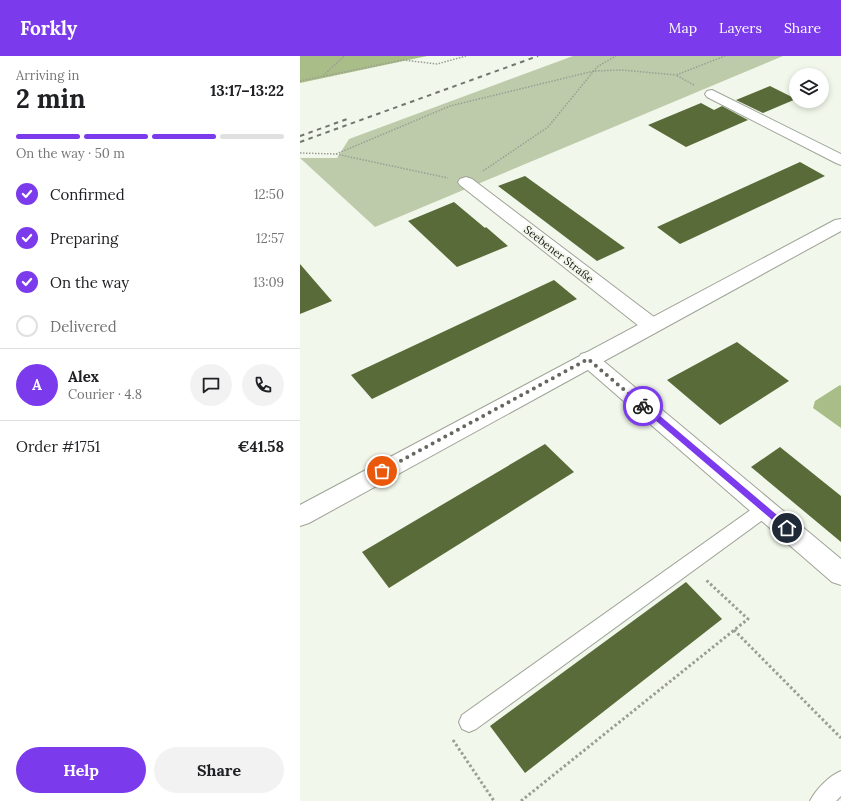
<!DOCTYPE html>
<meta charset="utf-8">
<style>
:root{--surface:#fff;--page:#f2f2f2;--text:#202124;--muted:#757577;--line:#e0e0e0;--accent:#7c3aed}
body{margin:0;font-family:Lora,serif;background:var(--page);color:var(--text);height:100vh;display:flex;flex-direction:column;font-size:15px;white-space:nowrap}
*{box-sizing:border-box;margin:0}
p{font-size:13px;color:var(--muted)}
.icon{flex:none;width:22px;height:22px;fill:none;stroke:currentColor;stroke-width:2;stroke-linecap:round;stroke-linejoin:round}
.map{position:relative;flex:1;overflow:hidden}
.details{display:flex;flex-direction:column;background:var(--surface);width:300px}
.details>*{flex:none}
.tools{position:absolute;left:489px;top:12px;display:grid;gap:8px}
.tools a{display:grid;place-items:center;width:40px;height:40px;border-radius:50%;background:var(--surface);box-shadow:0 2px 6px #0003;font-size:20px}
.pin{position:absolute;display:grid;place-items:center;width:34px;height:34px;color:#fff;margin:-17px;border:2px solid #fff;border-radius:50%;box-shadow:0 1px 4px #0007}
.courier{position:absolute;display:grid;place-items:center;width:40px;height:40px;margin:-20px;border:3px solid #7c3aed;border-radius:50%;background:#fff;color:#222;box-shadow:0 1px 5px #0007}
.headline em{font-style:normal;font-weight:800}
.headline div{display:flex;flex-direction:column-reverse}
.headline{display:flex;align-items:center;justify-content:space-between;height:68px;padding:0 16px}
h1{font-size:26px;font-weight:800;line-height:30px}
.bar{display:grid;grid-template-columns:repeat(4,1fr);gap:6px 4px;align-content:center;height:48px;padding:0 16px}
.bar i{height:5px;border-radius:3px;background:var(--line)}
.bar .selected{background:var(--accent)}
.bar p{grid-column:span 4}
.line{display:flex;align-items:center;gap:10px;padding:0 16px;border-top:1px solid var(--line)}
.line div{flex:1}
.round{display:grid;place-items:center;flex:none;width:42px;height:42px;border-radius:21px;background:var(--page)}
ol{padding:0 16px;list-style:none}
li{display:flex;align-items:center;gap:12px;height:44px}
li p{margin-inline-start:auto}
li .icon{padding:4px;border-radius:50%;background:var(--accent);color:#fff;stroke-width:4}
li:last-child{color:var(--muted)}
li i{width:22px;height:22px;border:2px solid var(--line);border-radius:50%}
.action{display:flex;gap:8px;margin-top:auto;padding:8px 16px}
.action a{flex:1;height:46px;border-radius:24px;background:var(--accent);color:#fff;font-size:16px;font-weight:800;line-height:46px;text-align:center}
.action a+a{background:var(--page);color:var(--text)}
header{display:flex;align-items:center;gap:24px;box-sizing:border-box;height:56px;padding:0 20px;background:var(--accent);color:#fff}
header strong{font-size:19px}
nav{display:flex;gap:22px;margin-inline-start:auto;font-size:14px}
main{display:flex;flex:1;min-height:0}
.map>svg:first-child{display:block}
</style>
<header>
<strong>Forkly</strong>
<nav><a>Map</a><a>Layers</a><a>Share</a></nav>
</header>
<main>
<section class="details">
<div class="headline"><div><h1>2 min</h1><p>Arriving in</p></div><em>13:17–13:22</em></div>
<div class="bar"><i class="selected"></i><i class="selected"></i><i class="selected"></i><i></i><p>On the way · 50 m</p></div>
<ol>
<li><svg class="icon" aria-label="check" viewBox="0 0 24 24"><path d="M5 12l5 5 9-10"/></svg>Confirmed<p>12:50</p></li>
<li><svg class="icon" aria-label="check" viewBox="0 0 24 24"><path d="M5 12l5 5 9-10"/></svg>Preparing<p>12:57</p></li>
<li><svg class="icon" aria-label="check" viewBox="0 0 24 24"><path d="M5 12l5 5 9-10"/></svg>On the way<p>13:09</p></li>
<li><i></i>Delivered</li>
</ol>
<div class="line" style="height:72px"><b class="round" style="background:var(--accent);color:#fff">A</b><div><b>Alex</b><p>Courier · 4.8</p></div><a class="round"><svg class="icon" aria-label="chat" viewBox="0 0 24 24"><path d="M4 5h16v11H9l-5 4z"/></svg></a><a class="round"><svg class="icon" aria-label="phone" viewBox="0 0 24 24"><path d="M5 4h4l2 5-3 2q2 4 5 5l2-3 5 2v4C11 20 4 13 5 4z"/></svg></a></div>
<div class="line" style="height:52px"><div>Order #1751</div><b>€41.58</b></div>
<div class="action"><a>Help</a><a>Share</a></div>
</section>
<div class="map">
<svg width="541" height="745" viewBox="0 0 541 745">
<rect width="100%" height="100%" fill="#f1f7ea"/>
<path fill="#becbaa" d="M 273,0 L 483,0 L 75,171 L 0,102 L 37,102 L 49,83 Z"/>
<path fill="#a9bd88" d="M 0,0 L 127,0 L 0,27 Z
M 540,329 L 541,330 L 541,372 L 513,352 L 515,345 Z"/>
<path fill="#596b39" d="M 470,30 L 496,43 L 463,57 L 436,44 Z
M 401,47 L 414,54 L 422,50 L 448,64 L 386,91 L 348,69 Z
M 500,106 L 525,120 L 380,188 L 357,171 Z
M 225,120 L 325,192 L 297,205 L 198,130 Z
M 154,146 L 185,172 L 186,171 L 208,190 L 157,211 L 108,165 Z
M 0,208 L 32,245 L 0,258 Z
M 254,224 L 277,243 L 72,343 L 51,319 Z
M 437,286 L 489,325 L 420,369 L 367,324 Z
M 245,388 L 274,416 L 89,532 L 62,496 Z
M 480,391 L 541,440 L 541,486 L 451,411 Z
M 386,526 L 422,563 L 225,717 L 190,670 Z"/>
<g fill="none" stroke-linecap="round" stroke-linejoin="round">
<g stroke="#9fa398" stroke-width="2">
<path id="lane" d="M 465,446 L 471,448 L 473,453 L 471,458 L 176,673 L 169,676 L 162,673 L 159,666 L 162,659 L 459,448 Z
M 541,715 L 541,740 L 536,745 L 510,745 C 516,733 529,720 541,715 Z"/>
</g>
<g stroke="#9fa398" stroke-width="2">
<path id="street" d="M 412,34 L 541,98 L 541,109 L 536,107 L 407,41 L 405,38 L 407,35 Z
M 166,121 L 172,123 L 358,264 L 361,269 L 358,274 L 351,275 L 344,274 L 160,129 L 158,126 L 160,123 Z
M 288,296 L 295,298 L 541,503 L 541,529 L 532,526 L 281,308 L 278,303 L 281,298 Z"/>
</g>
<g stroke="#9fa398" stroke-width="2">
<path id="secondary" d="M 541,163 L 541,175 L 9,467 L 0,470 L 0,449 L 535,164 Z"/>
</g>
<path stroke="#9a9e94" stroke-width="1.5" stroke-dasharray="1.5 1.5" stroke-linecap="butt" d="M 23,20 L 44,0
M 0,25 L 103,4 L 137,8 L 166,0
M 394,29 L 376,19 L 425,0
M 0,97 L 36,98 L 150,50 L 294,15 L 322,14 L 376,19
M 36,98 L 148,122
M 183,115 L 248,71 L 297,11 L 316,0"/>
<path stroke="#9a9e94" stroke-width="3" stroke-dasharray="2.5 2.5" stroke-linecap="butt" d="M 434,574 L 541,682
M 153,684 L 194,745
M 221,745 L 448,563 L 405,523"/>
<use href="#lane" fill="#fff" fill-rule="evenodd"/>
<use href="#street" fill="#fff" fill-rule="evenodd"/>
<use href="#secondary" fill="#fff" fill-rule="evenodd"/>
<path stroke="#72756d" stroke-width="2" stroke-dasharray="4.5 4.5" stroke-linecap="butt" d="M 0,80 L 50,62
M 0,86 L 238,0"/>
</g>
<path fill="#7c3aed" d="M 341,348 L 346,348 L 490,470 L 490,474 L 484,474 L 341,352 Z"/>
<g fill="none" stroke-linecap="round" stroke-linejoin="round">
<path stroke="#656861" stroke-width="4" stroke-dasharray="0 7.2" d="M 82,415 L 288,303 L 343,350"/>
</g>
<g text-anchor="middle" stroke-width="4" stroke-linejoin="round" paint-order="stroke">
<g font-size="11" fill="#1a1b17" stroke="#f1f7ea">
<text transform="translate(259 198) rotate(38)" y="4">Seebener Straße</text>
</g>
</g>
</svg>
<div class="tools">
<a><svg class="icon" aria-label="layers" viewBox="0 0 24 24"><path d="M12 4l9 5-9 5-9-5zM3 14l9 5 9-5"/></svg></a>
</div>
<div class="pin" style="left:82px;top:415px;background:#ea580c"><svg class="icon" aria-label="bag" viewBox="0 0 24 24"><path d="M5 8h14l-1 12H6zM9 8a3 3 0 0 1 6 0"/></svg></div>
<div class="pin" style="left:487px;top:472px;background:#1f2937"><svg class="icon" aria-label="home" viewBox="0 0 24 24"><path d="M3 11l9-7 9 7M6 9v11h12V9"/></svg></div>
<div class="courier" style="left:343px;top:350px"><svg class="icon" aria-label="bike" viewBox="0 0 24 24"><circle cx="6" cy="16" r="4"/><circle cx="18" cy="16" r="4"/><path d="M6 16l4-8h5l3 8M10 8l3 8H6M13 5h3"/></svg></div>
</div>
</main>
